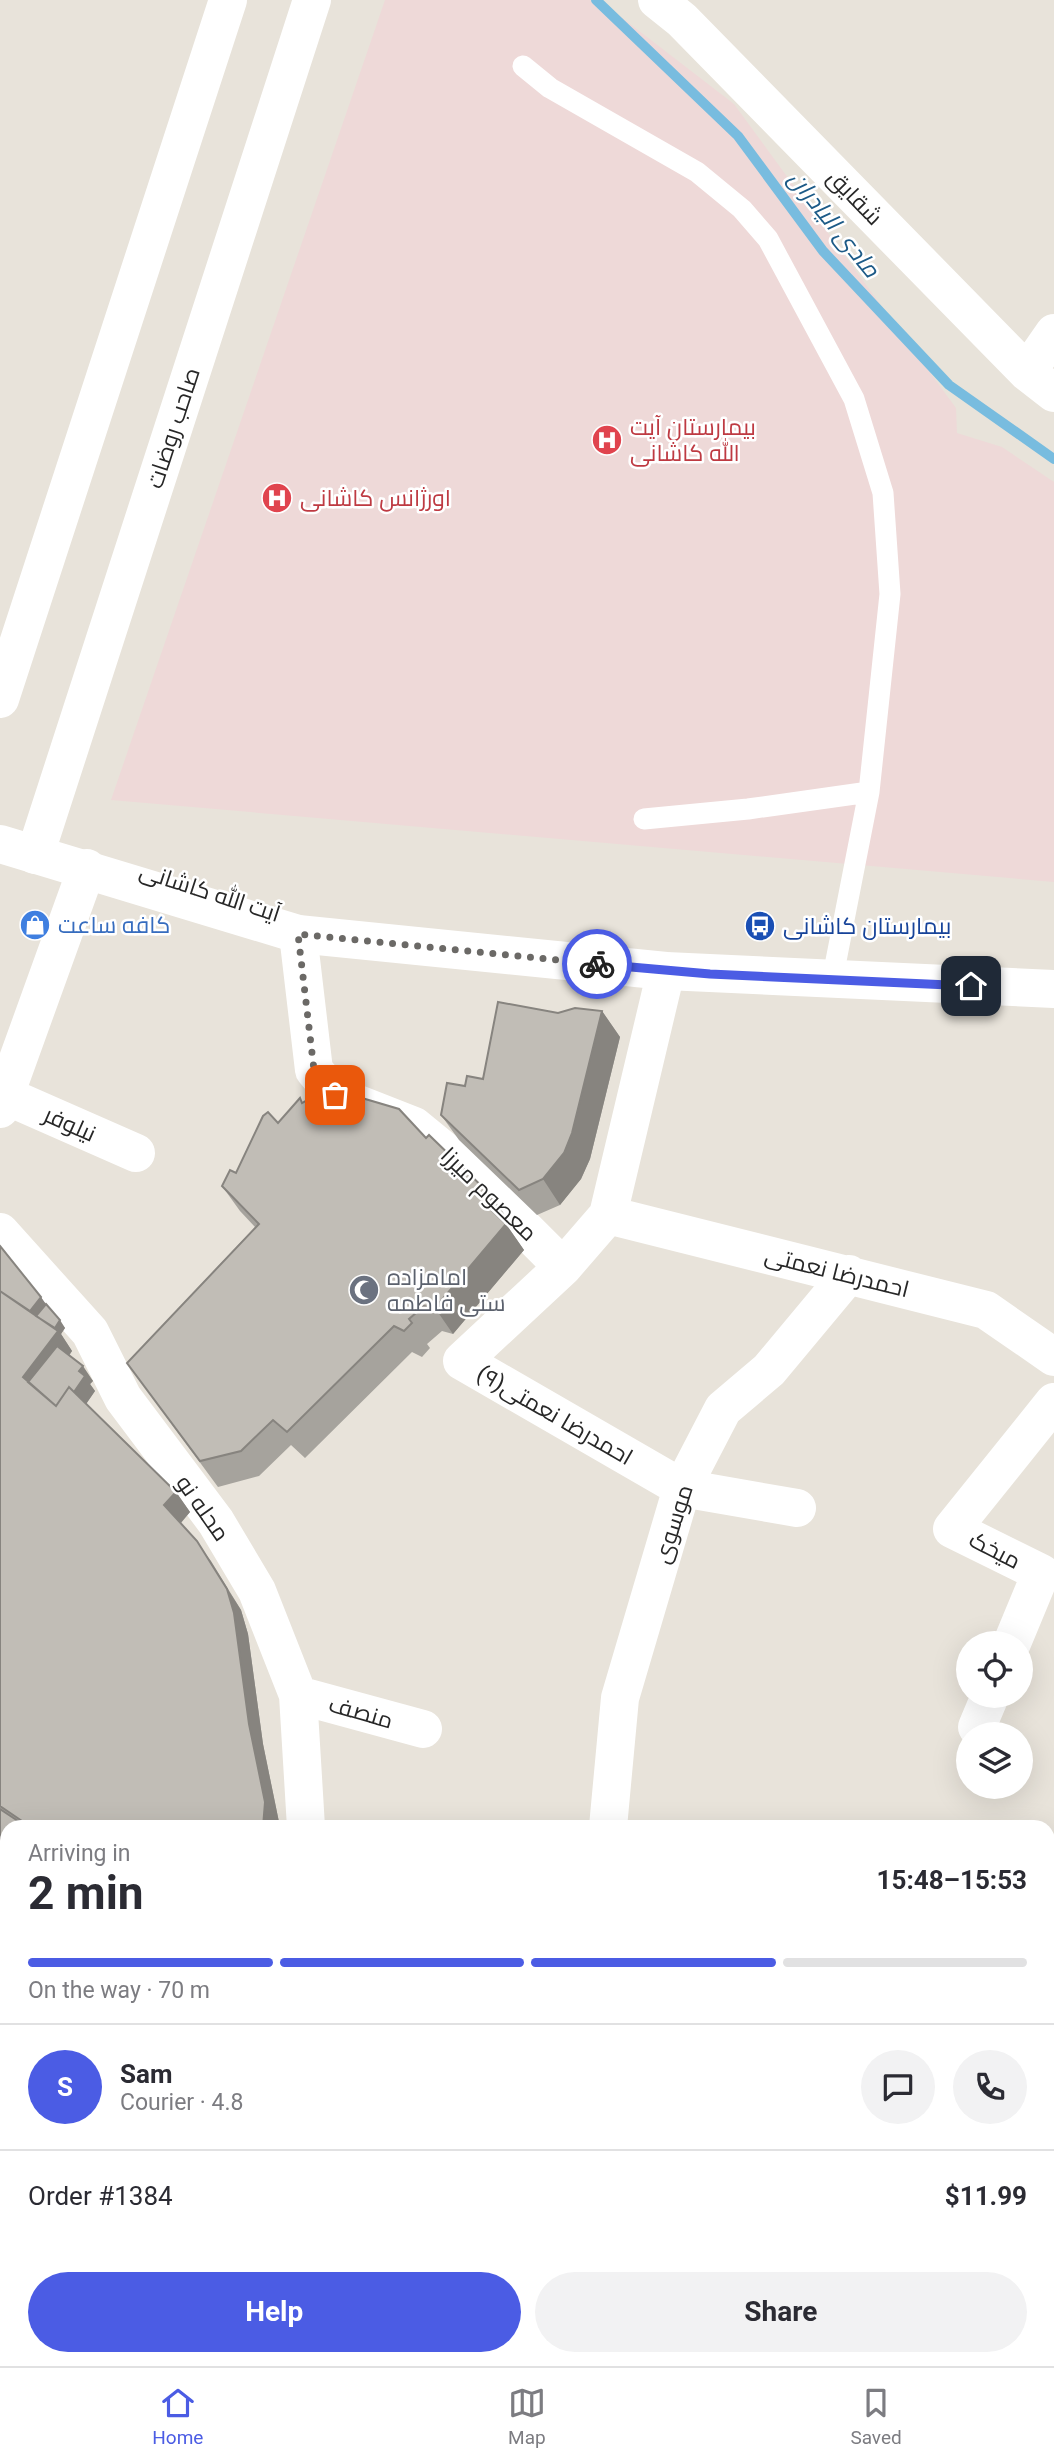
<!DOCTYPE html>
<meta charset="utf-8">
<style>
:root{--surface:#fff;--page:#f2f2f3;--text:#2b2b33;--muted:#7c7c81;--line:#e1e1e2;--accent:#4b5ce4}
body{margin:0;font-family:Roboto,Cairo,sans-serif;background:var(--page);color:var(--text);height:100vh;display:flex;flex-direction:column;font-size:26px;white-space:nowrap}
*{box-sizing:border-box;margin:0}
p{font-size:23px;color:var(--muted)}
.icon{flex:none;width:38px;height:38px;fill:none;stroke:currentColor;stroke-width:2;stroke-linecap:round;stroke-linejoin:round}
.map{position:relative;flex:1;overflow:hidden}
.drawer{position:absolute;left:0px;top:1820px;width:1055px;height:546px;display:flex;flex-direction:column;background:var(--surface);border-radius:21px 21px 0 0;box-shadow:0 7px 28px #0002}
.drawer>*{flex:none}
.fabs{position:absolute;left:956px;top:1631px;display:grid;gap:14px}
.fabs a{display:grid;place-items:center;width:77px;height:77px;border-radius:50%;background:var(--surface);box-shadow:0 7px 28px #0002;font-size:35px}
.pin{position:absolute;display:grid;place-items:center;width:60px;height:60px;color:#fff;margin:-30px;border-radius:14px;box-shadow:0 4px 10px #0006}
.courier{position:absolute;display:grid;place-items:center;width:70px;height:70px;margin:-35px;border:5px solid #4b5ce4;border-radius:50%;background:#fff;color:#222;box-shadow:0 2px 9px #0007}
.overview em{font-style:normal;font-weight:700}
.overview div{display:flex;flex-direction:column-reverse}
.overview{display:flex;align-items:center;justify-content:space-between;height:119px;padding:0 28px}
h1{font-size:46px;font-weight:700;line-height:52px}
.bar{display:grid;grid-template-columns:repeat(4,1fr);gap:10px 7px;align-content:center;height:84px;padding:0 28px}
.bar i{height:9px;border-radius:5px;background:var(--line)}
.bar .active{background:var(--accent)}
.bar p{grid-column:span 4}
.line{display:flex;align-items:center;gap:18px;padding:0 28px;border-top:2px solid var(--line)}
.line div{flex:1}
.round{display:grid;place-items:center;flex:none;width:74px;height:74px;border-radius:37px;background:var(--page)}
.button{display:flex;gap:14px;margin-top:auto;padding:14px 28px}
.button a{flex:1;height:80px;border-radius:42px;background:var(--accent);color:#fff;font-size:28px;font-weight:700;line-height:80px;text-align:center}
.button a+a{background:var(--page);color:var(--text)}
.menu{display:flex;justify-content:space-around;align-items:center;height:98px;border-top:2px solid var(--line);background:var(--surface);font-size:19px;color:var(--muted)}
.menu a{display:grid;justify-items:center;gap:4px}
.menu .active{color:var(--accent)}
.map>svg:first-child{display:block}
</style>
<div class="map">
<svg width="1054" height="2366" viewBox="0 0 1054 2366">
<rect width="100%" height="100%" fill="#e8e3da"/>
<path fill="#eed9d8" d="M 385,0 L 599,0 L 734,104 L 956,408 L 957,433 L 1002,447 L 1054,482 L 1054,882 L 111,800 Z"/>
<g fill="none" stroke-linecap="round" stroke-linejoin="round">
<path stroke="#78bcdf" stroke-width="10" d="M 596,0 L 738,136 L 823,251 L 949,385 L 1054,459"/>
<path stroke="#fff" stroke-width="21" d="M 523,66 L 550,88 L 697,172 L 742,209 L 768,239 L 854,399 L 883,493 L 890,594 L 869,792 L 832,981
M 644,819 L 748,809 L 869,792"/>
<path stroke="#fff" stroke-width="38" d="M 657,0 L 682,20 L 1027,372 L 1054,393
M 1027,372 L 1054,333
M 298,934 L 314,1070 L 335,1095 L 414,1126 L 458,1162 L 563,1267
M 666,971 L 608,1215 L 563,1267 L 462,1361 L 682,1488 L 797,1508
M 4,1095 L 136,1153
M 0,1109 L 87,868
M 608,1215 L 986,1310 L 1054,1357
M 0,1232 L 90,1332 L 123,1398 L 216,1522 L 257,1591 L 298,1695 L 306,1827
M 1012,1643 L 1041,1573 L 952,1529 L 1054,1402
M 298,1695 L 423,1729
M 977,1727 L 990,1696
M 608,1827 L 620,1698 L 682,1488 L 723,1409 L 769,1370 L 849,1274
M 0,1925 L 7,1913
M 1048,2046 L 1054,2029
M 0,2141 L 7,2144
M 331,2359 L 346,2366
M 219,2366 L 219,2359
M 672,2366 L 679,2359"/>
<path stroke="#fff" stroke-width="38" d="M 0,699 L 228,0
M 35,855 L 312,0
M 0,2016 L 7,2018
M 1048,2226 L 1054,2228"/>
<path stroke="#fff" stroke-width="38" d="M 0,844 L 298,934 L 666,971 L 1054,989"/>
</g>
<path fill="#a6a39d" d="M 602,1011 L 620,1037 L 590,1159 L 581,1179 L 560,1205 L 537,1215 L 459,1140 L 441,1115 L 465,1086 L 483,1079 Z
M 303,1103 L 426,1138 L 492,1196 L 509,1221 L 506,1224 L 524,1250 L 453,1334 L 442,1331 L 427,1344 L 430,1348 L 422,1357 L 412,1352 L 305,1458 L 291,1445 L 259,1476 L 218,1487 L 127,1363 L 255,1227 L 240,1211 L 222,1186 L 236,1173 L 278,1123 Z
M 0,1246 L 65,1328 L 61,1334 L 72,1351 L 69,1356 L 93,1381 L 90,1384 L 95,1391 L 86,1404 L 176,1492 L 190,1512 L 181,1523 L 211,1561 L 241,1610 L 248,1634 L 263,1744 L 279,1822 L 7,1827 L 7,1868 L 0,1864 Z"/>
<path fill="#87847f" d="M 602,1011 L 620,1037 L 590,1159 L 581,1179 L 560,1205 L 543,1179 Z
M 506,1224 L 524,1250 L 453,1334 L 435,1308 Z
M 41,1297 L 51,1312 L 34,1319 L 27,1315 Z
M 60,1320 L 65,1328 L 61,1334 L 72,1351 L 40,1394 L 23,1377 Z
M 83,1366 L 93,1381 L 90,1384 L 95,1391 L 71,1426 L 61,1412 L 79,1371 Z
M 176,1492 L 190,1512 L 178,1526 L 164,1505 Z
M 197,1541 L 241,1610 L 248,1634 L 263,1744 L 279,1822 L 279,1827 L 263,1827 Z"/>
<path fill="#c1bdb6" stroke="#87847f" stroke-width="2" d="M 498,1002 L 558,1013 L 575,1008 L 602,1011 L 572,1133 L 564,1153 L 543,1179 L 519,1190 L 441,1115 L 447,1083 L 465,1086 L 467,1076 L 483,1079 Z
M 328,1088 L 399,1109 L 426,1138 L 429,1135 L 492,1196 L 483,1202 L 506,1224 L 435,1308 L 424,1306 L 409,1319 L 412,1323 L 404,1331 L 394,1326 L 287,1432 L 273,1420 L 241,1451 L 200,1461 L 127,1363 L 259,1224 L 222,1186 L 230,1170 L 236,1173 L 263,1116 L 268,1112 L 278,1123 L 300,1098 L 302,1103 Z
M 0,1246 L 41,1297 L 30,1311 L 0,1291 Z
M 0,1291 L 58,1331 L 23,1377 L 56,1406 L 69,1387 L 176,1492 L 164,1505 L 197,1541 L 227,1589 L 234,1613 L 249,1724 L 265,1802 L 263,1827 L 19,1827 L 22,1821 L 0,1806 Z
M 46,1304 L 60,1320 L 55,1328 L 36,1316 Z
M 57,1346 L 83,1366 L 79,1371 L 85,1376 L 74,1392 L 69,1387 L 56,1406 L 28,1382 Z
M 0,1809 L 21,1823 L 19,1827 L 7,1827 L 7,1861 L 0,1856 Z"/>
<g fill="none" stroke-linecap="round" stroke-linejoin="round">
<path stroke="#6b6966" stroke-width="7" stroke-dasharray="0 12.6" d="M 335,1095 L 314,1070 L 298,934 L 597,964"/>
<path stroke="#4b5ce4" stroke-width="9" d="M 597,964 L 710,974 L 971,986"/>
</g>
<defs>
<g id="hospital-disc" transform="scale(1.575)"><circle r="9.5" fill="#e0444e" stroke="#fff"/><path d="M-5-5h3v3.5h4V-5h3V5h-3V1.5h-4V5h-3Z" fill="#fff"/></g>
<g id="shop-disc" transform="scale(1.575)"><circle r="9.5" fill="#3f7fe0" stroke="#fff"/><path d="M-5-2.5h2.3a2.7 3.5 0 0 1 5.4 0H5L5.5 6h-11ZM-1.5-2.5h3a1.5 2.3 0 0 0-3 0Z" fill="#fff"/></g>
<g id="bus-disc" transform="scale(1.575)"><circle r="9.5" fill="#1a4fb4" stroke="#fff"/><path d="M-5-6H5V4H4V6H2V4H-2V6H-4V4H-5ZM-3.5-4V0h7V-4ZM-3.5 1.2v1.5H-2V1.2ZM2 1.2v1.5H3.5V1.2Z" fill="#fff"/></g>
<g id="mosque-disc" transform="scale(1.575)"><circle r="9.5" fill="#6b7280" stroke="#fff"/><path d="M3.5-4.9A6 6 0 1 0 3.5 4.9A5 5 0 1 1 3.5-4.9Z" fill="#fff"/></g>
</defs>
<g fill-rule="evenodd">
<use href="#hospital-disc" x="607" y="440"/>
<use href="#hospital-disc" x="277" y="498"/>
<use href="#shop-disc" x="35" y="925"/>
<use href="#bus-disc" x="760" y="926"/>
<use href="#mosque-disc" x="364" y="1290"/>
</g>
<g text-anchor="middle" stroke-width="5" stroke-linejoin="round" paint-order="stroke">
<g font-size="23" fill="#272727" stroke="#fff">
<text transform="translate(855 197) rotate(46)" y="8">شقایق</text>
<text transform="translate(173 428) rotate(-72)" y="8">صاحب روضات</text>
<text transform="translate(210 892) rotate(18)" y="8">آیت الله کاشانی</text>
<text transform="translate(70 1124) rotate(24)" y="8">نیلوفر</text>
<text transform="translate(489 1194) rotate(44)" y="8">معصوم میرزا</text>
<text transform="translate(837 1272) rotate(14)" y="8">احمدرضا نعمتی</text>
<text transform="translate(555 1415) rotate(30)" y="8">احمدرضا نعمتی(۹)</text>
<text transform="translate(203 1508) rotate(55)" y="8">محله نو</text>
<text transform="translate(673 1524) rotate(-72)" y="8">موسوی</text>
<text transform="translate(995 1550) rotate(27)" y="8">میخک</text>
<text transform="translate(361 1712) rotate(16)" y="8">منصف</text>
</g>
<g font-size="23" fill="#be3a42" stroke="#fff" text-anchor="start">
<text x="630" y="435">بیمارستان آیت<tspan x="630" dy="26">الله کاشانی</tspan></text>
<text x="300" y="506">اورژانس کاشانی</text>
</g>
<g font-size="23" fill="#366cbe" stroke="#fff" text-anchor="start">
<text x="58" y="933">کافه ساعت</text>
</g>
<g font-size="23" fill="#164399" stroke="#fff" text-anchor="start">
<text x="783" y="934">بیمارستان کاشانی</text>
</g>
<g font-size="23" fill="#5b616d" stroke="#fff" text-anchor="start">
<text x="387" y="1285">امامزاده<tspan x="387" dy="26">ستی فاطمه</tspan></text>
</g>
<g font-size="24" font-style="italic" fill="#1c5a87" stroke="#fff">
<text transform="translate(834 224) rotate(51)" y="8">مادی الیادران</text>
</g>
</g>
</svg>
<div class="fabs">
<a><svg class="icon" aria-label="locate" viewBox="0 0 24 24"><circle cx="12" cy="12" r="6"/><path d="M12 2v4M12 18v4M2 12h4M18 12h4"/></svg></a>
<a><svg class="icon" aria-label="layers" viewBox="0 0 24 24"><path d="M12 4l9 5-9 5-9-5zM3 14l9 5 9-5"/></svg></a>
</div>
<div class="pin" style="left:335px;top:1095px;background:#ea580c"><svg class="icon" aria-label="bag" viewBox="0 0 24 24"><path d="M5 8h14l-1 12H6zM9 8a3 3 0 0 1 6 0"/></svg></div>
<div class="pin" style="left:971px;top:986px;background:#1f2937"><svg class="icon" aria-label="home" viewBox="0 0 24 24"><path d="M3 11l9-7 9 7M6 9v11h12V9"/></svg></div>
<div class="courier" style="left:597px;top:964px"><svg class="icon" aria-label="bike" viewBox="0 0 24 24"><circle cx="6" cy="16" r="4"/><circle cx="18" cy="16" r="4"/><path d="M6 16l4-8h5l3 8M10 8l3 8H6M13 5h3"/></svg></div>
<section class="drawer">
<div class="overview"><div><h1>2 min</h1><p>Arriving in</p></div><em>15:48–15:53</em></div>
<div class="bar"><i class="active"></i><i class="active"></i><i class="active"></i><i></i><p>On the way · 70 m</p></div>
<div class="line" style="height:126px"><b class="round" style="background:var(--accent);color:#fff">S</b><div><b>Sam</b><p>Courier · 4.8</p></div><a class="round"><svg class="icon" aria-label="chat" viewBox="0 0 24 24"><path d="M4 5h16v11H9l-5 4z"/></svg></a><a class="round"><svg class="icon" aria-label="phone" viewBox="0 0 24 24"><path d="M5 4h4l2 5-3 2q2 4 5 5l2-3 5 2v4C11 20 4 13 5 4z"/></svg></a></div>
<div class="line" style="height:91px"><div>Order #1384</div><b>$11.99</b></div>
<div class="button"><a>Help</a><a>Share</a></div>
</section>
</div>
<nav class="menu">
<a class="active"><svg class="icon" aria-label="home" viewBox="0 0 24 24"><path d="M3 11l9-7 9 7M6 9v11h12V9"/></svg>Home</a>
<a><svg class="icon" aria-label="map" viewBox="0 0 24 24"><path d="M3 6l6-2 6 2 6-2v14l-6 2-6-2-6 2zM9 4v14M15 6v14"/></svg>Map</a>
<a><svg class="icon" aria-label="saved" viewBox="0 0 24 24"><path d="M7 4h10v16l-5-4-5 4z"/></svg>Saved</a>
</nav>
